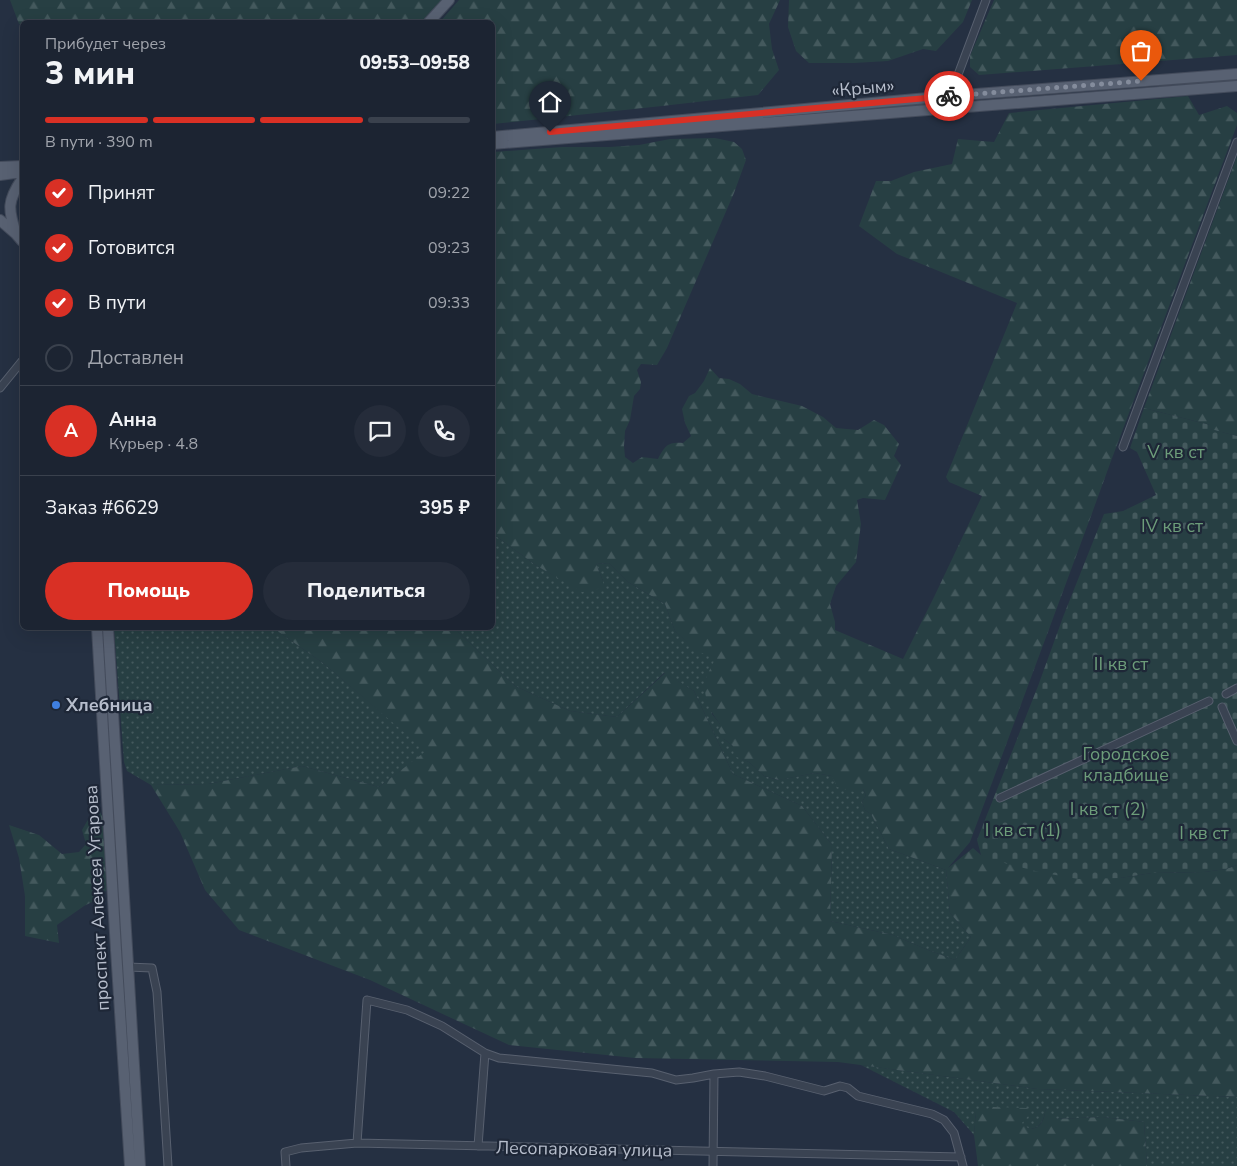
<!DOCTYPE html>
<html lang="ru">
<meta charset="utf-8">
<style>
:root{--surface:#1c2432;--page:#252c3a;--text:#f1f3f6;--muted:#a0a4ac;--line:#3a414d;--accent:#d93025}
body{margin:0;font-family:"Nunito Sans",sans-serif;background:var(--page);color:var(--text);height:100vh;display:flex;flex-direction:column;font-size:19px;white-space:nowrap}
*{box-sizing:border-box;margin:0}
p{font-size:16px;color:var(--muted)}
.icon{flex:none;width:28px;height:28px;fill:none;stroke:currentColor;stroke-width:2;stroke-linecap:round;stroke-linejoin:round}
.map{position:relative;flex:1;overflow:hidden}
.panel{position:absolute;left:20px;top:20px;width:475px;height:610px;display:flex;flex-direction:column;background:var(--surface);border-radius:8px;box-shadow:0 5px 20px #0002,0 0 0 1px var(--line)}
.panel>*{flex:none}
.pin{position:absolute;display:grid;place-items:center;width:42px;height:42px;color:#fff;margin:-51px -21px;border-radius:50% 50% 50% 0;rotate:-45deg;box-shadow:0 0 5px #0007}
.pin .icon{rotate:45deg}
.courier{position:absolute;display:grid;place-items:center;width:50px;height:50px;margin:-25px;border:4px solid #d93025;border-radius:50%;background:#fff;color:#222;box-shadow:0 1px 6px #0007}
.head em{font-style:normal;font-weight:800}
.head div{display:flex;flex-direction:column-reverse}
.head{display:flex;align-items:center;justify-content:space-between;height:85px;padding:0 25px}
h1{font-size:32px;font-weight:800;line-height:38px}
.bar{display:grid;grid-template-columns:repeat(4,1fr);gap:8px 5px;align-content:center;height:60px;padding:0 25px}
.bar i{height:6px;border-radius:4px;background:var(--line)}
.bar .current{background:var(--accent)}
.bar p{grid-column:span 4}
.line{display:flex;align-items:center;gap:12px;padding:0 25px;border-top:1px solid var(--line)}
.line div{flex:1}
.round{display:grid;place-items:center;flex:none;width:52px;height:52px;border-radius:26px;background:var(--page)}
ol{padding:0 25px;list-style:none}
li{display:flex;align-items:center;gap:15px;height:55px}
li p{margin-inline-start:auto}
li .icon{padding:5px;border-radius:50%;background:var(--accent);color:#fff;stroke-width:4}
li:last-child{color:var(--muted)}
li i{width:28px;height:28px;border:2px solid var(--line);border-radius:50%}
.cta{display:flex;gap:10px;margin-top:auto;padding:10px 25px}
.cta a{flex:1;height:58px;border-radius:30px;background:var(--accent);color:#fff;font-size:20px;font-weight:800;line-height:58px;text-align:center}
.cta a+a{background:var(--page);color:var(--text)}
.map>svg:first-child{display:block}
</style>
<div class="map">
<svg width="1237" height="1166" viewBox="0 0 1237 1166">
<defs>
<pattern id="grass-dots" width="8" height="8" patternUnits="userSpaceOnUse" patternTransform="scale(1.25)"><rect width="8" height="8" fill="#273f43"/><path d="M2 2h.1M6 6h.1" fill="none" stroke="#44595d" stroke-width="1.8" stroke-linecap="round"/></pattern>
<pattern id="forest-firs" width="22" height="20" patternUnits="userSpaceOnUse" patternTransform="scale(1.25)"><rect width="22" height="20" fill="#273f43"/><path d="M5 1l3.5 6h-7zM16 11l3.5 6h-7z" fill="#44595d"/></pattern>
<pattern id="cemetery-stones" width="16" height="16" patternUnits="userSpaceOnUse" patternTransform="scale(1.25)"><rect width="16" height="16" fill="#273f43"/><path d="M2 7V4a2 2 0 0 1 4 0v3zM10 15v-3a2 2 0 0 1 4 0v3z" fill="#44595d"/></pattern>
</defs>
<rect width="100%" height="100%" fill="#253042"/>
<path fill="url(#grass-dots)" d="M 493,534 L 537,566 L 582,591 L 603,581 L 596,564 L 609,563 L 628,582 L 665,604 L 675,631 L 698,651 L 717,657 L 706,679 L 712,714 L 720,724 L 724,739 L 733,746 L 742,759 L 749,762 L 764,776 L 778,780 L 815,773 L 832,776 L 863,789 L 866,795 L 862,802 L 865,810 L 871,814 L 889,849 L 946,870 L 950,913 L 971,937 L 955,960 L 928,950 L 893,935 L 830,921 L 832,845 L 802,806 L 733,774 L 694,691 L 664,673 L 617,717 L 570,711 L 515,686 L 454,628 L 492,628 Z
M 114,628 L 273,628 L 323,663 L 427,751 L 379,787 L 302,766 L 208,784 L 151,785 L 127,771 L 124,762 Z
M 103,636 L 104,636 L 137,1166 L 134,1166 L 114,846 L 109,746 L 102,639 Z
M 861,1065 L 1038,1089 L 1237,1097 L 1237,1166 L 1147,1166 L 1144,1122 L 1103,1117 L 1054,1119 L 1046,1109 C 1044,1119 1041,1129 1029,1129 L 1022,1124 L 976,1112 L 974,1135 L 954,1112 Z"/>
<path fill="url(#forest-firs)" d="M 10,0 L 442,0 L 421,22 L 22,22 L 22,25 L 19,24 Z
M 459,0 L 780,0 L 769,24 L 772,49 L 779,70 L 758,95 L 662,106 L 493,124 L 492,22 L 440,22 Z
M 789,0 L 972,0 L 963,22 L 936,51 L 923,49 L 888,61 L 854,63 L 809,63 L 796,51 L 788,27 Z
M 994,0 L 1237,0 L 1237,55 L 979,75 L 970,67 L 970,56 Z
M 1188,96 L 1199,115 L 1227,106 L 1237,113 L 1237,125 L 1111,461 L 1091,516 L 970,842 L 948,868 L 973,848 L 981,855 L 1120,878 L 1152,873 L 1204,872 L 1226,869 L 1237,865 L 1237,1097 L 1038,1089 L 838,1062 L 635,1058 L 509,1045 L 370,980 L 239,930 L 205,890 L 180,832 L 151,785 L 208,784 L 302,766 L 379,787 L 426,751 L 323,663 L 273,628 L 454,628 L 515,686 L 570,711 L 617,717 L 665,673 L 694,691 L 733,774 L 802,806 L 832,845 L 830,921 L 893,935 L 928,950 L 955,960 L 971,937 L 950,913 L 946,870 L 889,849 L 871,814 L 865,810 L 862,802 L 866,795 L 863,789 L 858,793 L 837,787 L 832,776 L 815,773 L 779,780 L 764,776 L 749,762 L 734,756 L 733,746 L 724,739 L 718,730 L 720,724 C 710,712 702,696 706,679 C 708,672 713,664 716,657 L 698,652 L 675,631 L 665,604 L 628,582 L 609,563 L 596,564 L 603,581 L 603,588 L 582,592 L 537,566 L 493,534 L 493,152 L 562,147 L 609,147 L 639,145 L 670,139 L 715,138 L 734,142 L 742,149 L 746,160 L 734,193 L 667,348 L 657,365 L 641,364 L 637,370 L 641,382 L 640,389 L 634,396 L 630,420 L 625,431 L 624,446 L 625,457 L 633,463 L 642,457 L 658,459 C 665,446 667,442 683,443 L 691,436 L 685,423 L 682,409 L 689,396 L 695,393 L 704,381 L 710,368 L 719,378 L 729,379 L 740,384 L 752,394 L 802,406 L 823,417 L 836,428 L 858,430 L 874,420 L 884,425 L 899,444 L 894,456 L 901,465 L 885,500 L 863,498 L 857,500 L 861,524 L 856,562 L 836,586 L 830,604 L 835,622 L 835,630 L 903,659 L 934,597 L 982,496 L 949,482 L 946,477 L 1017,303 L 897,254 L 859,226 L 876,181 L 891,181 L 914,172 L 952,164 L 958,139 L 994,142 L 1009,113 Z
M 1237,156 L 1237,436 L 1209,429 L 1210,425 L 1144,408 Z
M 98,808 L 103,818 L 107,889 L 102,897 L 84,906 L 57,925 L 59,943 L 25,936 L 25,896 L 19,858 L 9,825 L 39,835 L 62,854 L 79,852 L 86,844 L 82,830 L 90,816 Z
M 993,1107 L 1027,1108 L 1029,1115 L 1022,1123 L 1029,1129 C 1042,1129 1044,1119 1046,1108 L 1055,1119 L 1103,1117 L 1144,1122 L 1147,1166 L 978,1166 L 974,1135 L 976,1112 Z"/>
<path fill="url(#cemetery-stones)" d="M 1144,408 L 1210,425 L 1210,429 L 1237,436 L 1237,865 L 1226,869 L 1204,872 L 1152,873 L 1120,878 L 1078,879 L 1039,872 L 993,860 L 981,855 L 977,840 L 1038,686 L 1063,617 L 1104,514 L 1123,511 L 1156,495 L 1137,452 L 1130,448 Z"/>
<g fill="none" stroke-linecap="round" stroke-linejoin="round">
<g stroke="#58606f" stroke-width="9">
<path id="minor" d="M 950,96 L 986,0
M 0,388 L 22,361
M 1123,447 L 1237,142
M 1226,694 L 1237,688
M 1222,707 L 1237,741
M 1000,798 L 1209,701
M 128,967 L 152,968 L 157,992 L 168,1166
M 357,1143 L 367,1000 L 407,1010 L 442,1026 L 485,1053 L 499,1058 L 652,1073 L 676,1080 L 693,1078 L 714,1074 L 739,1072 L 765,1076 L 824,1091 L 840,1086 L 848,1088 L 858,1096 L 932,1114 L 944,1120 L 954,1133 L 963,1166
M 478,1146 L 485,1053
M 286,1166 L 285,1152 L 301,1148 L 357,1143 L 961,1157
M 713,1166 L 714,1074"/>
</g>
<g stroke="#434b5b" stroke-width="12">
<path id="primary" d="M 429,22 L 449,0
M 492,137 L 950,96 L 1237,74
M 492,144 L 1237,86
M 0,167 L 22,166
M 0,175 L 22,172
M 0,220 L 16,234 L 22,241
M 16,234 C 8,209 7,201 22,179
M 97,628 L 116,950 L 130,1166
M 108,628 L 140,1166"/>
</g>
<use href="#minor" stroke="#3a4352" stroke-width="7"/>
<use href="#primary" stroke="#586172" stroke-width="10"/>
</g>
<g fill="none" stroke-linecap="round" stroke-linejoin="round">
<path stroke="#848c9c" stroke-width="5" stroke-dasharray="0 9" d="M 949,96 L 1141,81"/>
<path stroke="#d93025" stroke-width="6" d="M 550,132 L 949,96"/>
</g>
<circle fill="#3f7fe0" stroke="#1e2737" stroke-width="2" cx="56" cy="705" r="5"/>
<g text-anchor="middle" stroke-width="4.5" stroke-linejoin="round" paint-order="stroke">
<g font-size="18" fill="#b7becc" stroke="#1e2737">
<text transform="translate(863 88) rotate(-5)" y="6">«Крым»</text>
<text transform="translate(97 898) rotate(-93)" y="6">проспект Алексея Угарова</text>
<text transform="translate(584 1149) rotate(1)" y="6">Лесопарковая улица</text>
</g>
<g font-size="18" fill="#6d9d7a" stroke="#1e2737">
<text x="1176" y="458">V кв ст</text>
<text x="1172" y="532">IV кв ст</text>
<text x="1121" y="670">II кв ст</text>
<text x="1126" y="760">Городское<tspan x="1126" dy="21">кладбище</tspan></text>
<text x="1108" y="815">I кв ст (2)</text>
<text x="1023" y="836">I кв ст (1)</text>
<text x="1204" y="839">I кв ст</text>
</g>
<g font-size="18" font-weight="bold" fill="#b7becc" stroke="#1e2737" text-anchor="start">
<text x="66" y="711">Хлебница</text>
</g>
</g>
</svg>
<div class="pin" style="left:1141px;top:81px;background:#ea580c"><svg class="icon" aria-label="bag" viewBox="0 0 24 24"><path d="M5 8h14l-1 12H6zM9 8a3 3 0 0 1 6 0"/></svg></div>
<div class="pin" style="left:550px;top:132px;background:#1f2937"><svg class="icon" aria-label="home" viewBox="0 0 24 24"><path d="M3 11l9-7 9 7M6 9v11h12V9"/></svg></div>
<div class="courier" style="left:949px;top:96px"><svg class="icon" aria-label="bike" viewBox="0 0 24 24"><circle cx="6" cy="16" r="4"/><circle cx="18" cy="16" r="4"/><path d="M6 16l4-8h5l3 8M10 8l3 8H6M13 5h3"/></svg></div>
<section class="panel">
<div class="head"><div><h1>3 мин</h1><p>Прибудет через</p></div><em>09:53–09:58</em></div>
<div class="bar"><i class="current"></i><i class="current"></i><i class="current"></i><i></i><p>В пути · 390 m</p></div>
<ol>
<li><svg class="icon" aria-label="check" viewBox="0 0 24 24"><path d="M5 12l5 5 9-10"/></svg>Принят<p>09:22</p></li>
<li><svg class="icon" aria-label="check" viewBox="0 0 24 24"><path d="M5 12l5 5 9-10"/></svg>Готовится<p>09:23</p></li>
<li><svg class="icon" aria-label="check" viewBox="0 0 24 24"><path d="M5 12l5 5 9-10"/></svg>В пути<p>09:33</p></li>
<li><i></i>Доставлен</li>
</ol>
<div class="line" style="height:90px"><b class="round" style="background:var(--accent);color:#fff">А</b><div><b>Анна</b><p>Курьер · 4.8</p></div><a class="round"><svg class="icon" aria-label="chat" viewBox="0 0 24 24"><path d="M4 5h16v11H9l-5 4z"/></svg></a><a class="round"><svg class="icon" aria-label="phone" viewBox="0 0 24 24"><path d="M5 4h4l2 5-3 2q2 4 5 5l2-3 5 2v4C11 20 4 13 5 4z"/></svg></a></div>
<div class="line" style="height:65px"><div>Заказ #6629</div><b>395 ₽</b></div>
<div class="cta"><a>Помощь</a><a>Поделиться</a></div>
</section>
</div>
